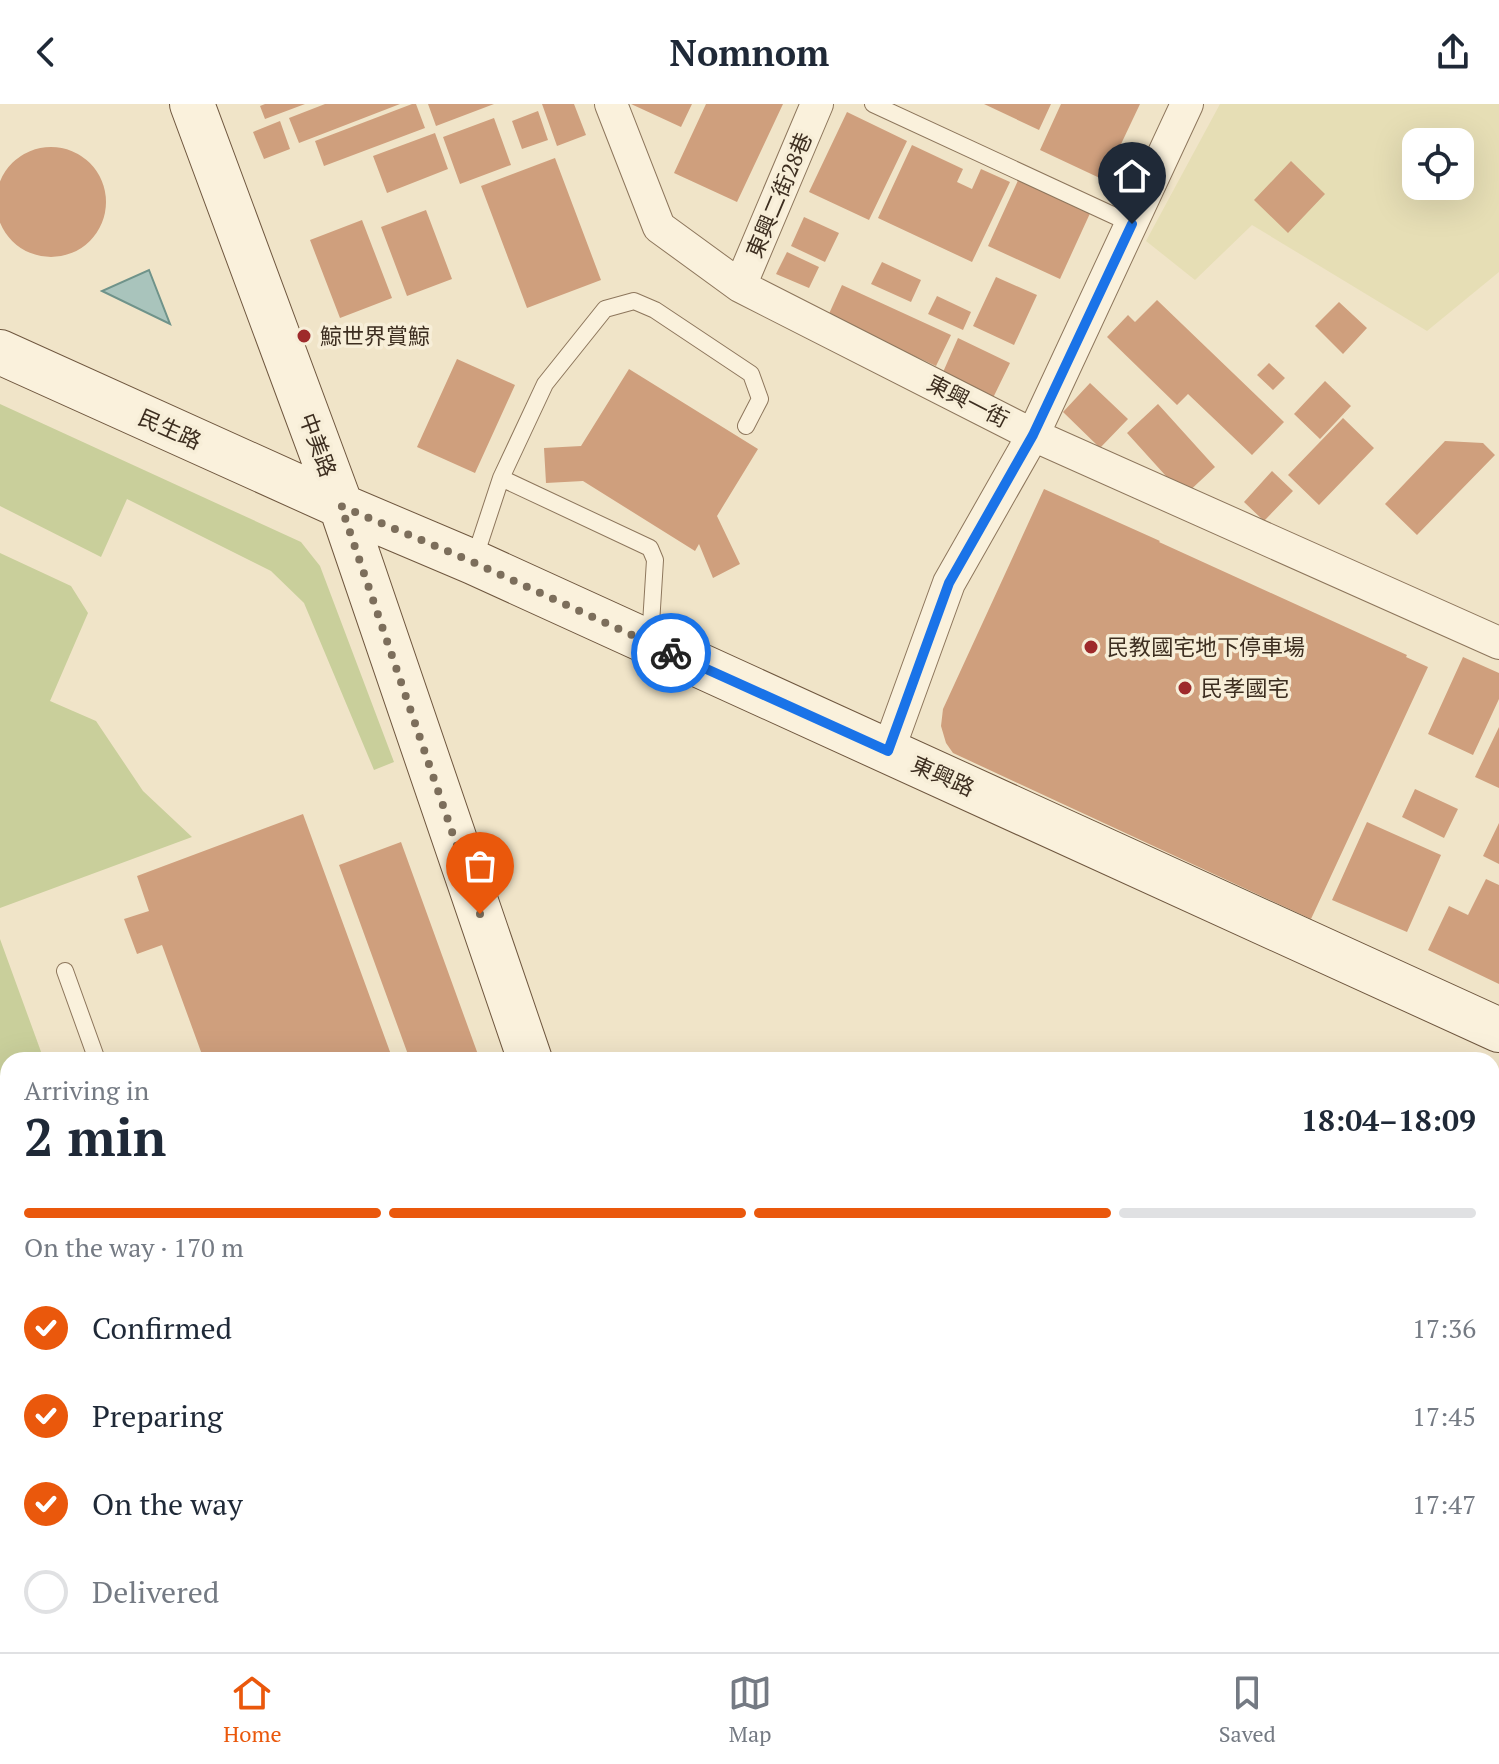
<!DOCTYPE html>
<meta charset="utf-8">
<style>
:root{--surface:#fff;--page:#f6f6f7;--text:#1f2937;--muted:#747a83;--line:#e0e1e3;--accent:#ea580c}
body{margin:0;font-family:"PT Serif","Noto Sans TC",serif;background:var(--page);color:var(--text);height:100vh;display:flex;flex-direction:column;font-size:30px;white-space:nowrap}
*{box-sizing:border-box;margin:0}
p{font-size:26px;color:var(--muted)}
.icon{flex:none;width:44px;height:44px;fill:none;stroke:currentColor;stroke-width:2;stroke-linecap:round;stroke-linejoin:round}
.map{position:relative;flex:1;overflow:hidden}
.panel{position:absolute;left:0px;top:948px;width:1500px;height:600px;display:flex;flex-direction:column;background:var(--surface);border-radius:24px 24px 0 0;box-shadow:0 8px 32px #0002}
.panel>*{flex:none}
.tools{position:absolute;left:1402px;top:24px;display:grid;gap:16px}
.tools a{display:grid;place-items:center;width:72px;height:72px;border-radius:16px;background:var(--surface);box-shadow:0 8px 32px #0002;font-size:40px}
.pin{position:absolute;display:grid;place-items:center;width:68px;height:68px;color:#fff;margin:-82px -34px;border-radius:50% 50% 50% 0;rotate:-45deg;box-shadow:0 0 8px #0007}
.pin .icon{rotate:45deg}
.courier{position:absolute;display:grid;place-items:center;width:80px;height:80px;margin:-40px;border:6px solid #1a73e8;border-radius:50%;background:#fff;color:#222;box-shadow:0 2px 10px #0007}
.overview em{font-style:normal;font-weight:700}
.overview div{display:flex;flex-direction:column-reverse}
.overview{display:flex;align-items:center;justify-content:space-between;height:136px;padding:0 24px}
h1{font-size:52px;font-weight:700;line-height:60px}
.bar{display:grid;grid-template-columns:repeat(4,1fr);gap:12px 8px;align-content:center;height:96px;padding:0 24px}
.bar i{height:10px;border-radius:6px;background:var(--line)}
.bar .current{background:var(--accent)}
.bar p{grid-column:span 4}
ol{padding:0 24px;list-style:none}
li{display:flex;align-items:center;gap:24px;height:88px}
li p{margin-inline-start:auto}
li .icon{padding:8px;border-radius:50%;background:var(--accent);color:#fff;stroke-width:4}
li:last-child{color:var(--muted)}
li i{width:44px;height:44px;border:4px solid var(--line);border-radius:50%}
header{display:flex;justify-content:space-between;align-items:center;height:104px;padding:0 24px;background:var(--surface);font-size:36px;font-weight:700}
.menu{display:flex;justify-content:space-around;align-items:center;height:112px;border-top:2px solid var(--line);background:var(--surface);font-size:22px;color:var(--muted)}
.menu a{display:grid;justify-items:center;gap:4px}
.menu .current{color:var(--accent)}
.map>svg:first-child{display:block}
</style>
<header><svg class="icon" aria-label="back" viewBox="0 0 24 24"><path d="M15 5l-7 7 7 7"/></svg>Nomnom<svg class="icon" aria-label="share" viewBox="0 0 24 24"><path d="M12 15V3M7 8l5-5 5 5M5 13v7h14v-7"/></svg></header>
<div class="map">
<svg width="1499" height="1548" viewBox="0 0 1499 1548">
<rect width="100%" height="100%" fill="#f0e4c8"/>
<path fill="#e6deb5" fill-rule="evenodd" d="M 1220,0 L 1499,0 L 1499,168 L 1427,227 L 1252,121 L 1195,176 L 1146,137 ZM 1416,38 L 1460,38 L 1460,82 L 1416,82 Z"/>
<path fill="#c9cf9b" d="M 0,300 L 301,438 L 320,462 L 394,658 L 374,666 L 304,499 L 271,467 L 127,395 L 101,453 L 0,402 Z
M 0,449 L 71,482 L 88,509 L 50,597 L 96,617 L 143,687 L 192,733 L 0,804 Z
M 0,835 L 44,956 L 8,956 L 8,1050 L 0,1046 Z
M 1492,1020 L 1499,1023 L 1499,1318 L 1492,1301 Z"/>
<path fill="#a9c4bc" stroke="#6f938a" stroke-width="2" d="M 149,166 L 170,220 L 102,187 Z"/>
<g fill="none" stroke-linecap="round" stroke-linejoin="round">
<path stroke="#6f938a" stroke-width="9" d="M 658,1540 L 661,1548"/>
</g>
<path fill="#cf9f7d" d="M 265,0 L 305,0 L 265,15 L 260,2 Z
M 325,0 L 400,0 L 299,39 L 289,14 Z
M 412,0 L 416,0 L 425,24 L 324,62 L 315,37 Z
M 428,0 L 494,0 L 436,22 Z
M 542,0 L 574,0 L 586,31 L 557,42 Z
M 631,0 L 692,0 L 681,23 Z
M 706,0 L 783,0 L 737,98 L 674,69 Z
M 984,0 L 1051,0 L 1039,26 Z
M 1061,0 L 1140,0 L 1104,76 L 1040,46 Z
M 538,7 L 548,36 L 522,45 L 512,17 Z
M 847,8 L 907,37 L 869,116 L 809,88 Z
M 494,14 L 511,61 L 460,80 L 443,33 Z
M 280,17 L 290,45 L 264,55 L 253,28 Z
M 435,29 L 448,65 L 387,89 L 373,52 Z
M 912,41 L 963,65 L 957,78 L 972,85 L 981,65 L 1010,78 L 972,158 L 878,114 Z
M-4 98a55 55 0 1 1 110 0a55 55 0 1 1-110 0Z
M 555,54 L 601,176 L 527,204 L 481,82 Z
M 1291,57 L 1325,90 L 1288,129 L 1254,96 Z
M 1020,72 L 1092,105 L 1060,175 L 988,142 Z
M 426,106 L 452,175 L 407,192 L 381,123 Z
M 804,113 L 839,129 L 825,158 L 791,142 Z
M 362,116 L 392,194 L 340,214 L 310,136 Z
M 787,148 L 819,163 L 809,184 L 776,170 Z
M 882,158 L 921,176 L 911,198 L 871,180 Z
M 996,173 L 1037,191 L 1014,241 L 973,222 Z
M 842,181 L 951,231 L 936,262 L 828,212 Z
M 937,192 L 971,208 L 963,226 L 928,210 Z
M 1157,196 L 1284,318 L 1252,351 L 1188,290 L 1177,301 L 1107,233 L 1128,211 L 1135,218 Z
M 1339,198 L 1367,224 L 1343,250 L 1315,222 Z
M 958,234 L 1010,259 L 991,298 L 940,275 Z
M 457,255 L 515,281 L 475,369 L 417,343 Z
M 1269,259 L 1285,274 L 1273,286 L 1257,271 Z
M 629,265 L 758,345 L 717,412 L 740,460 L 713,474 L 699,440 L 695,447 L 583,377 L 546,379 L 544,344 L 581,342 Z
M 1325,277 L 1351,302 L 1320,335 L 1294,310 Z
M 1090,279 L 1128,315 L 1100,344 L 1063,308 Z
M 1158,300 L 1215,363 L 1184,392 L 1127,329 Z
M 1343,314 L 1374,344 L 1319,401 L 1288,371 Z
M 1445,337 L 1483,339 L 1495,351 L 1417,431 L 1385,400 Z
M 1272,367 L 1293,387 L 1264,417 L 1244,398 Z
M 1044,385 L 1160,437 L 1159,438 L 1407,551 L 1406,553 L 1428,563 L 1311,815 L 953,649 L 946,639 L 941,622 L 943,605 Z
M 1463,553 L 1499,569 L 1499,595 L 1473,651 L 1428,630 Z
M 1499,623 L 1499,684 L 1475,673 Z
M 1415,685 L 1458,705 L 1444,734 L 1402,713 Z
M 303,710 L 393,956 L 204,956 L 162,841 L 137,850 L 124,815 L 149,807 L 137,772 Z
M 1367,718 L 1441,751 L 1407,828 L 1332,796 Z
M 1499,719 L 1499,760 L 1483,752 Z
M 401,738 L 480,956 L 410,956 L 339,761 Z
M 1486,775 L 1499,781 L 1499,880 L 1428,846 L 1449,802 L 1468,811 Z
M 0,1116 L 8,1119 L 8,1252 L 0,1249 Z"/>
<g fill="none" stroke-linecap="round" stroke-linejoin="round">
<g stroke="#8d765c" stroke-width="18">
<path id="lane" d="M 873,0 L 1132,120
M 501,374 L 650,444 L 655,456 L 650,536
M 474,456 L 501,374 L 545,280 L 605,205 L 634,197 L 655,206 L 751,270 L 760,295 L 746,322
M 65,867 L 97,956"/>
</g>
<g stroke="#8d765c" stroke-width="34">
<path id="street" d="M 611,0 L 659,123 L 740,182 L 1033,331 L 1499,539
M 740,182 L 817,0
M 888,647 L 949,479 L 1033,331 L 1187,0
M 0,1287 L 8,1291
M 560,1540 L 578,1548"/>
</g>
<g stroke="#6f573f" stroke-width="46">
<path id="secondary" d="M 192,0 L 341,402 L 530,956
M 0,248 L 341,402 L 473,458 L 1499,926
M 753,1540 L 756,1548"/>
</g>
<use href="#lane" stroke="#faf1dc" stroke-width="16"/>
<use href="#street" stroke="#faf1dc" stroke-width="32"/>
<use href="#secondary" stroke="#faf1dc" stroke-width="44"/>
<path stroke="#3d2e20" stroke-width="6" stroke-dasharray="14 14" stroke-linecap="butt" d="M 0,1435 L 8,1439
M 0,1458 L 8,1461
M 181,1540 L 198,1548
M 231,1540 L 249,1548"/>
</g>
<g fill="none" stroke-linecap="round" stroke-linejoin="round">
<path stroke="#7c6e5b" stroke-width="8" stroke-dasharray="0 14.4" d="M 480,810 L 341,402 L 473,458 L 671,549"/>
<path stroke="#1a73e8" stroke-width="10" d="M 671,549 L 888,647 L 949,479 L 1033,331 L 1132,120"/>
</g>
<g fill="#9e2a2b" stroke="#f7eed8" stroke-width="3">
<circle cx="304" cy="232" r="8"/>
<circle cx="1091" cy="543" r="8"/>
<circle cx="1185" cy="584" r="8"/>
</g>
<g text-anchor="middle" stroke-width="7" stroke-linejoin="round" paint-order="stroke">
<g font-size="22" fill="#3d2e20" stroke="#f7eed8">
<text transform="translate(779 91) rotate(-67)" y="8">東興二街28巷</text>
<text transform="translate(968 297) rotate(27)" y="8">東興一街</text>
<text transform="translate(170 325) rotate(24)" y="8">民生路</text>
<text transform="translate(318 341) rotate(70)" y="8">中美路</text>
<text transform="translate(943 672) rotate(24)" y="8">東興路</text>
</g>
<g font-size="22" fill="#3d2e20" stroke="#f7eed8" text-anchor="start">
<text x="320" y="240">鯨世界賞鯨</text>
<text x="1107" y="551">民教國宅地下停車場</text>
<text x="1201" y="592">民孝國宅</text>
</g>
</g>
</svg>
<div class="tools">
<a><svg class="icon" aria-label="locate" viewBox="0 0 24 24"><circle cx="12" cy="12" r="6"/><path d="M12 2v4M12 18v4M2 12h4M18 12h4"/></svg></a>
</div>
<div class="pin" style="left:480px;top:810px;background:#ea580c"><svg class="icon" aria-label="bag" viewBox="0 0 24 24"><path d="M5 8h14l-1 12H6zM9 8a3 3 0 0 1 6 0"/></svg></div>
<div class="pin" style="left:1132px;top:120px;background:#1f2937"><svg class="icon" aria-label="home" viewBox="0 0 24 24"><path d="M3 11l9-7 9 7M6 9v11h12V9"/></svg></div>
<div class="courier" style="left:671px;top:549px"><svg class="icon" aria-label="bike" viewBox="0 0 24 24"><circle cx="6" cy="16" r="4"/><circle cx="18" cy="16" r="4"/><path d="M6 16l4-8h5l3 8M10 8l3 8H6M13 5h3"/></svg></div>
<section class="panel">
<div class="overview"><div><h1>2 min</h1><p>Arriving in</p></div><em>18:04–18:09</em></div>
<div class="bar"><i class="current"></i><i class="current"></i><i class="current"></i><i></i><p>On the way · 170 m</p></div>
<ol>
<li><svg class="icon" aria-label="check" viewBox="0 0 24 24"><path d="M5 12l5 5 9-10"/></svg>Confirmed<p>17:36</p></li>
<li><svg class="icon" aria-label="check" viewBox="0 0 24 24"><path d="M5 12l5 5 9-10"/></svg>Preparing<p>17:45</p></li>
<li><svg class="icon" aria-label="check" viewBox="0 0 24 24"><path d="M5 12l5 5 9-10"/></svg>On the way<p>17:47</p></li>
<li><i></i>Delivered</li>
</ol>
</section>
</div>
<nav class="menu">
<a class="current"><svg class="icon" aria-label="home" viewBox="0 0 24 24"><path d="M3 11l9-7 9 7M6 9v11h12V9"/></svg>Home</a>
<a><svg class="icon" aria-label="map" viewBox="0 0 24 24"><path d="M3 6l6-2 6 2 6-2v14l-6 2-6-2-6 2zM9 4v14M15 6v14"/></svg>Map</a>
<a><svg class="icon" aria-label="saved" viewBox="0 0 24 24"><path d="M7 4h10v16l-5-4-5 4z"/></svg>Saved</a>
</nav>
